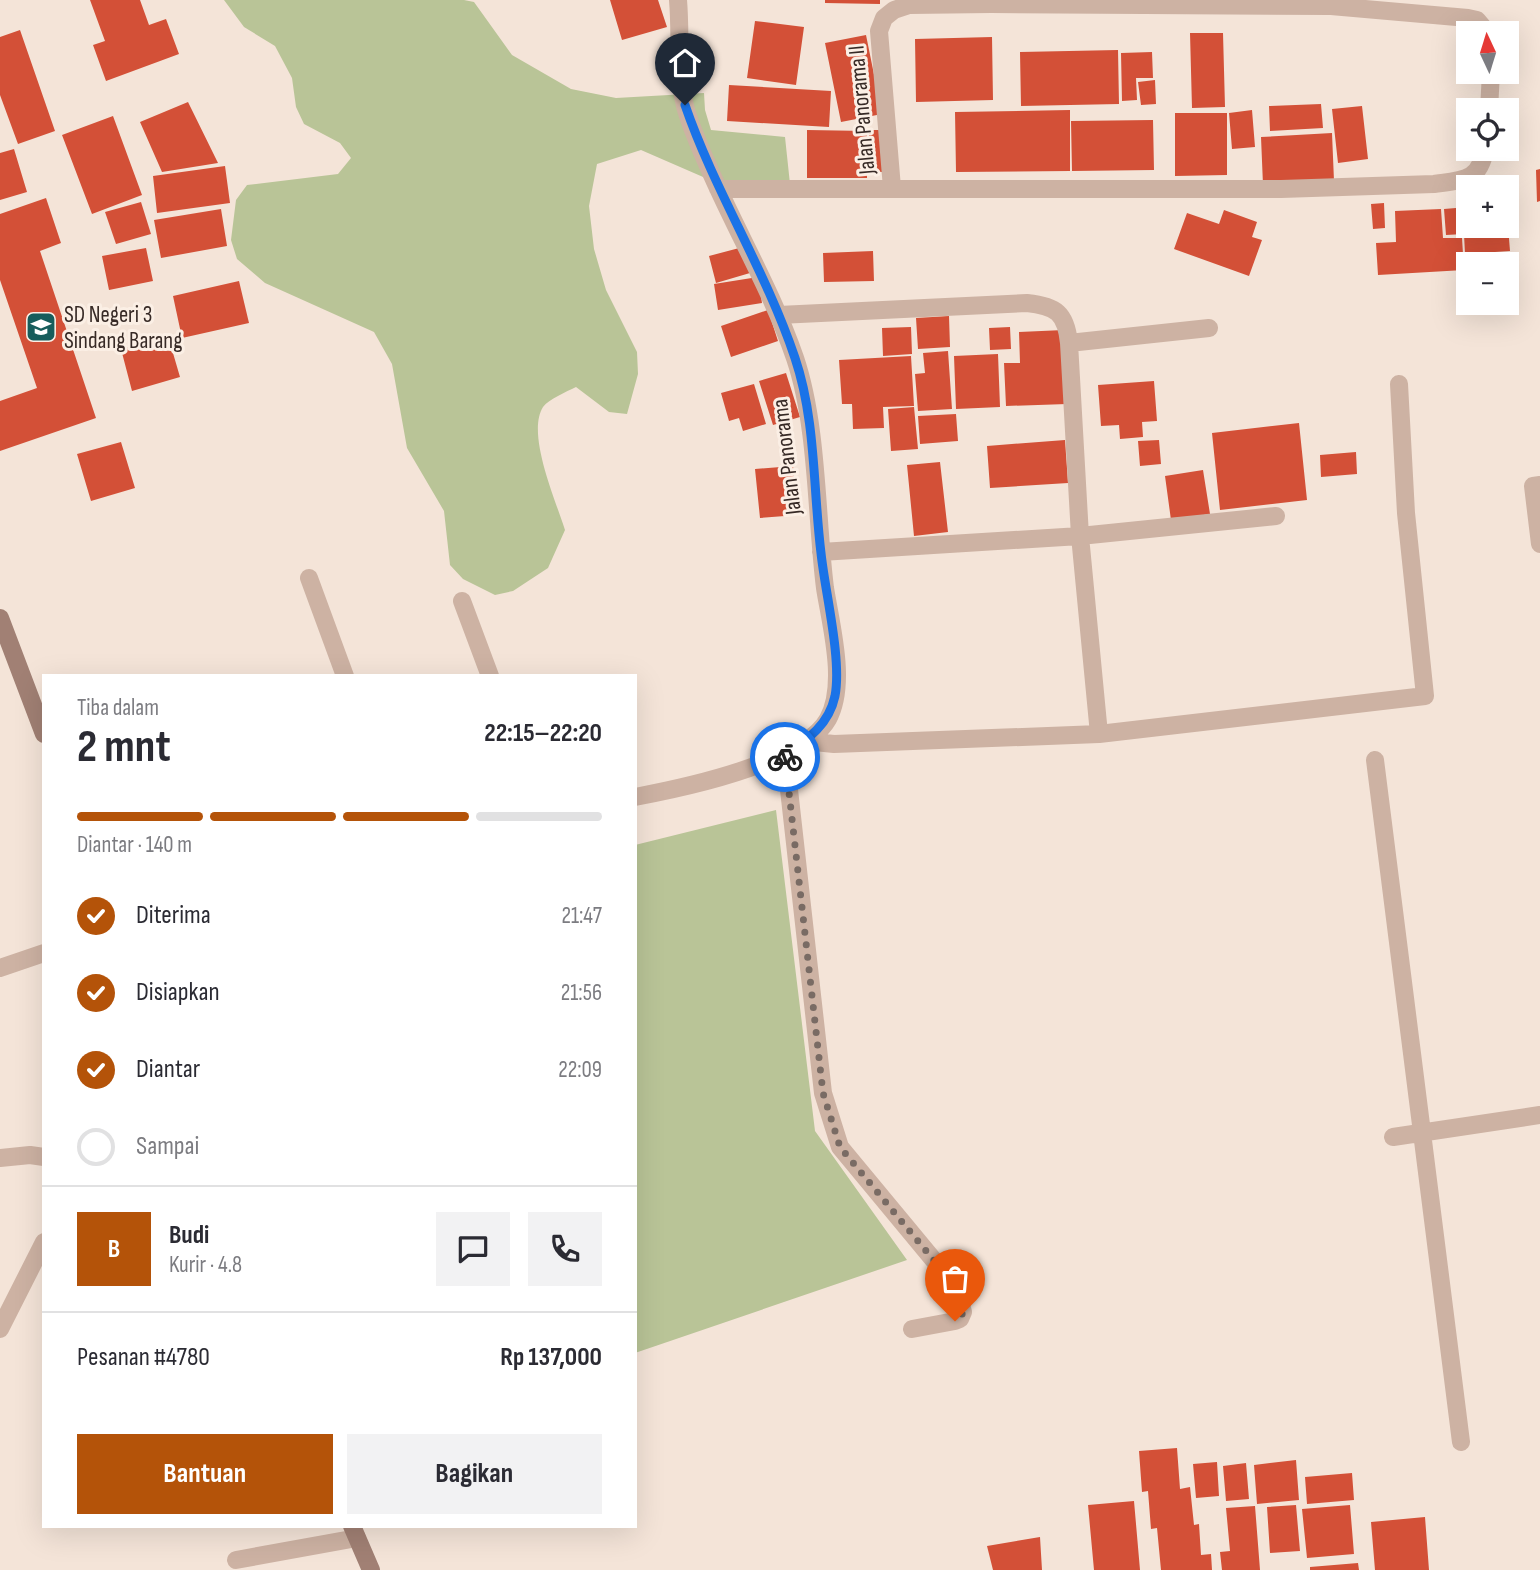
<!DOCTYPE html>
<html lang="id">
<meta charset="utf-8">
<style>
:root{--surface:#fff;--page:#f2f2f3;--text:#2b2b33;--muted:#7c7c81;--line:#e1e1e2;--accent:#b45309}
body{margin:0;font-family:"Sofia Sans Condensed",sans-serif;background:var(--page);color:var(--text);height:100vh;display:flex;flex-direction:column;font-size:26px;white-space:nowrap}
*{box-sizing:border-box;margin:0}
p{font-size:23px;color:var(--muted)}
.icon{flex:none;width:38px;height:38px;fill:none;stroke:currentColor;stroke-width:2;stroke-linecap:round;stroke-linejoin:round}
.map{position:relative;flex:1;overflow:hidden}
.details{position:absolute;left:42px;top:674px;width:595px;height:854px;display:flex;flex-direction:column;background:var(--surface);border-radius:0px;box-shadow:0 7px 28px #0002}
.details>*{flex:none}
.needle{width:46px;rotate:356deg}
.tools{position:absolute;left:1456px;top:21px;display:grid;gap:14px}
.tools a{display:grid;place-items:center;width:63px;height:63px;border-radius:0px;background:var(--surface);box-shadow:0 7px 28px #0002;font-size:35px}
.pin{position:absolute;display:grid;place-items:center;width:60px;height:60px;color:#fff;margin:-72px -30px;border-radius:50% 50% 50% 0;rotate:-45deg;box-shadow:0 0 7px #0007}
.pin .icon{rotate:45deg}
.courier{position:absolute;display:grid;place-items:center;width:70px;height:70px;margin:-35px;border:5px solid #1a73e8;border-radius:50%;background:#fff;color:#222;box-shadow:0 2px 9px #0007}
.headline em{font-style:normal;font-weight:700}
.headline div{display:flex;flex-direction:column-reverse}
.headline{display:flex;align-items:center;justify-content:space-between;height:119px;padding:0 35px}
h1{font-size:46px;font-weight:700;line-height:52px}
.bar{display:grid;grid-template-columns:repeat(4,1fr);gap:10px 7px;align-content:center;height:84px;padding:0 35px}
.bar i{height:9px;border-radius:5px;background:var(--line)}
.bar .on{background:var(--accent)}
.bar p{grid-column:span 4}
.line{display:flex;align-items:center;gap:18px;padding:0 35px;border-top:2px solid var(--line)}
.line div{flex:1}
.round{display:grid;place-items:center;flex:none;width:74px;height:74px;border-radius:0px;background:var(--page)}
ol{padding:0 35px;list-style:none}
li{display:flex;align-items:center;gap:21px;height:77px}
li p{margin-inline-start:auto}
li .icon{padding:7px;border-radius:50%;background:var(--accent);color:#fff;stroke-width:4}
li:last-child{color:var(--muted)}
li i{width:38px;height:38px;border:4px solid var(--line);border-radius:50%}
.action{display:flex;gap:14px;margin-top:auto;padding:14px 35px}
.action a{flex:1;height:80px;border-radius:0px;background:var(--accent);color:#fff;font-size:28px;font-weight:700;line-height:80px;text-align:center}
.action a+a{background:var(--page);color:var(--text)}
.map>svg:first-child{display:block}
</style>
<div class="map">
<svg width="1540" height="1570" viewBox="0 0 1540 1570">
<rect width="100%" height="100%" fill="#f4e4d8"/>
<path fill="#b9c497" d="M 224,0 L 464,0 L 474,2 L 512,55 L 571,89 L 616,98 L 704,93 L 705,110 L 711,130 L 785,137 L 790,184 L 710,180 L 641,150 L 597,164 L 589,206 L 594,249 L 606,290 L 637,352 L 638,374 L 627,414 L 609,412 L 576,387 C 566,392 549,399 543,407 C 526,434 556,501 565,530 L 548,568 L 513,591 L 495,595 L 463,579 L 450,565 L 444,511 L 407,448 L 392,364 L 374,332 L 265,283 L 237,259 L 231,240 L 236,200 L 247,185 L 338,174 L 351,158 L 340,143 L 304,124 L 296,107 L 292,78 L 275,46 L 244,27 Z
M 776,810 L 815,1131 L 907,1260 L 635,1353 L 635,845 Z"/>
<path fill="#d35037" d="M 90,0 L 140,0 L 149,25 L 166,19 L 179,54 L 106,81 L 93,45 L 105,41 Z
M 610,0 L 658,0 L 667,27 L 622,40 Z
M 825,0 L 880,0 L 880,4 L 825,3 Z
M 755,21 L 804,27 L 796,85 L 747,78 Z
M 20,30 L 55,131 L 18,144 L 0,95 L 0,37 Z
M 1190,33 L 1223,33 L 1225,107 L 1192,108 Z
M 866,35 L 882,114 L 841,122 L 825,43 Z
M 992,37 L 993,100 L 916,102 L 915,39 Z
M 1118,50 L 1119,104 L 1021,106 L 1020,52 Z
M 1152,52 L 1153,78 L 1136,78 L 1137,100 L 1122,101 L 1121,53 Z
M 1155,80 L 1156,104 L 1141,105 L 1138,82 Z
M 729,85 L 831,91 L 829,127 L 727,121 Z
M 188,102 L 218,163 L 162,172 L 140,122 Z
M 1321,104 L 1323,128 L 1270,131 L 1269,106 Z
M 1362,106 L 1368,159 L 1338,163 L 1332,109 Z
M 1070,110 L 1070,171 L 956,172 L 955,112 Z
M 1252,110 L 1255,147 L 1232,149 L 1229,113 Z
M 1175,113 L 1227,113 L 1227,175 L 1175,176 Z
M 113,116 L 142,195 L 92,214 L 62,135 Z
M 1153,120 L 1154,170 L 1072,171 L 1071,121 Z
M 807,130 L 867,131 L 867,178 L 807,178 Z
M 869,130 L 884,130 L 884,172 L 869,172 Z
M 1332,133 L 1334,181 L 1263,185 L 1261,137 Z
M 14,149 L 27,192 L 0,200 L 0,153 Z
M 225,166 L 230,203 L 157,213 L 153,176 Z
M 1540,169 L 1540,201 L 1537,202 L 1536,170 Z
M 46,198 L 61,243 L 40,251 L 96,418 L 0,451 L 0,401 L 37,388 L 0,280 L 0,214 Z
M 141,202 L 151,234 L 116,244 L 105,212 Z
M 1384,203 L 1385,228 L 1373,229 L 1371,204 Z
M 1468,207 L 1468,226 L 1508,226 L 1510,251 L 1465,254 L 1464,234 L 1446,235 L 1444,209 Z
M 221,209 L 227,246 L 161,258 L 154,220 Z
M 1441,209 L 1443,238 L 1462,238 L 1464,270 L 1378,275 L 1376,243 L 1396,242 L 1395,211 Z
M 1224,210 L 1257,222 L 1252,237 L 1262,240 L 1249,276 L 1174,249 L 1187,213 L 1219,224 Z
M 743,247 L 750,273 L 716,283 L 709,256 Z
M 146,248 L 153,281 L 109,290 L 102,256 Z
M 873,251 L 874,281 L 824,282 L 823,253 Z
M 758,277 L 762,303 L 718,310 L 714,284 Z
M 239,281 L 249,323 L 182,338 L 173,296 Z
M 768,310 L 778,341 L 731,357 L 721,326 Z
M 949,316 L 950,347 L 918,349 L 916,318 Z
M 911,327 L 912,354 L 883,356 L 882,328 Z
M 1010,327 L 1011,349 L 990,350 L 989,328 Z
M 1064,330 L 1067,404 L 1006,406 L 1004,363 L 1020,363 L 1019,332 Z
M 168,336 L 180,377 L 132,391 L 121,349 Z
M 948,351 L 952,409 L 918,411 L 915,374 L 925,373 L 923,353 Z
M 998,354 L 1000,407 L 956,409 L 954,356 Z
M 911,356 L 914,406 L 883,407 L 884,428 L 853,429 L 852,404 L 842,404 L 839,360 Z
M 786,373 L 800,417 L 773,425 L 759,381 Z
M 1154,381 L 1157,421 L 1142,422 L 1143,437 L 1120,439 L 1119,425 L 1101,426 L 1098,385 Z
M 754,384 L 766,424 L 743,431 L 739,418 L 729,421 L 721,393 Z
M 914,407 L 918,449 L 891,451 L 888,409 Z
M 956,414 L 958,441 L 920,444 L 918,416 Z
M 1299,423 L 1307,500 L 1220,510 L 1212,433 Z
M 1065,440 L 1068,483 L 990,488 L 987,446 Z
M 1159,440 L 1161,464 L 1140,466 L 1138,441 Z
M 121,442 L 135,488 L 91,501 L 77,454 Z
M 1356,452 L 1357,474 L 1321,477 L 1320,455 Z
M 940,462 L 948,532 L 914,536 L 907,465 Z
M 793,466 L 798,515 L 760,518 L 755,469 Z
M 1203,470 L 1210,514 L 1171,520 L 1165,476 Z
M 1177,1448 L 1180,1489 L 1190,1487 L 1194,1525 L 1199,1524 L 1201,1555 L 1211,1554 L 1212,1570 L 1161,1570 L 1157,1528 L 1151,1529 L 1148,1491 L 1142,1492 L 1139,1451 Z
M 1296,1460 L 1299,1500 L 1257,1504 L 1254,1465 Z
M 1217,1462 L 1219,1496 L 1196,1498 L 1193,1464 Z
M 1246,1463 L 1249,1499 L 1226,1501 L 1223,1466 Z
M 1352,1473 L 1354,1500 L 1307,1504 L 1305,1477 Z
M 1134,1501 L 1140,1570 L 1094,1570 L 1088,1505 Z
M 1296,1505 L 1300,1551 L 1270,1553 L 1267,1507 Z
M 1350,1505 L 1354,1554 L 1307,1558 L 1302,1509 Z
M 1255,1506 L 1260,1570 L 1222,1570 L 1220,1552 L 1230,1551 L 1226,1508 Z
M 1425,1517 L 1429,1570 L 1375,1570 L 1371,1522 Z
M 1040,1537 L 1042,1570 L 993,1570 L 987,1546 Z
M 1358,1563 L 1359,1570 L 1310,1570 L 1310,1567 Z"/>
<g fill="none" stroke-linecap="round" stroke-linejoin="round">
<path stroke="#cdb2a3" stroke-width="18" d="M 1489,110 L 1491,72
M 892,188 L 879,31 L 884,18 L 894,10 L 909,5 L 991,4 L 1331,6 L 1468,18 L 1477,20 L 1488,33
M 718,189 L 1281,189 L 1434,184 C 1463,180 1480,181 1485,149
M 779,315 L 1027,303 C 1056,306 1066,313 1069,343 L 1080,536 L 1099,734
M 1069,343 L 1209,328
M 1540,485 L 1533,486 L 1540,544
M 821,552 L 1080,536 L 1276,516
M 309,578 L 345,676
M 462,601 L 490,676
M 805,741 L 834,744 L 1099,734 L 1425,696 L 1406,513 L 1399,384
M 785,754 L 823,1093 L 840,1147 L 956,1287 L 963,1312 L 960,1319 L 955,1321 L 912,1329
M 1375,760 L 1461,1442
M 635,797 C 683,788 803,763 828,719 C 847,684 831,626 825,588 C 816,516 818,426 795,358 C 773,294 739,236 712,175 C 702,152 691,129 685,106 C 677,72 681,34 678,0
M 0,968 L 44,953
M 1393,1137 L 1540,1115
M 0,1158 L 30,1155 L 44,1157
M 0,1329 L 44,1242
M 236,1560 L 357,1538"/>
<path stroke="#a18074" stroke-width="18" d="M 0,618 L 44,734
M 352,1526 L 371,1570"/>
</g>
<g fill="none" stroke-linecap="round" stroke-linejoin="round">
<path stroke="#796b64" stroke-width="7" stroke-dasharray="0 12.6" d="M 785,757 L 823,1093 L 840,1147 L 956,1287 L 963,1312 L 960,1319 L 955,1321"/>
<path stroke="#1a73e8" stroke-width="9" d="M 685,105 C 715,192 766,271 795,358 C 816,420 813,489 821,553 C 825,592 842,659 835,696 C 829,724 809,739 785,754 L 785,757"/>
</g>
<defs>
<g id="school-square" transform="scale(1.575)"><rect x="-9" y="-9" width="18" height="18" rx="4" fill="#175d5c" stroke="#fbefe5"/><path d="M0-5L7-2L0 1L-7-2ZM-4 1L0 2.5L4 1V4Q0 6-4 4Z" fill="#fff"/></g>
</defs>
<g fill-rule="evenodd">
<use href="#school-square" x="41" y="327"/>
</g>
<g text-anchor="middle" stroke-width="6" stroke-linejoin="round" paint-order="stroke">
<g font-size="23" fill="#372a26" stroke="#fbefe5">
<text transform="translate(861 110) rotate(-95)" y="8">Jalan Panorama II</text>
<text transform="translate(786 457) rotate(-97)" y="8">Jalan Panorama</text>
</g>
<g font-size="23" fill="#372a26" stroke="#fbefe5" text-anchor="start">
<text x="64" y="322">SD Negeri 3<tspan x="64" dy="26">Sindang Barang</tspan></text>
</g>
</g>
</svg>
<div class="tools">
<a><svg class="needle" viewBox="-14 -14 28 28"><path d="M0-13l5 13h-10z" fill="#e53935"/><path d="M0 13l5-13h-10z" fill="#7c7c81"/></svg></a>
<a><svg class="icon" aria-label="locate" viewBox="0 0 24 24"><circle cx="12" cy="12" r="6"/><path d="M12 2v4M12 18v4M2 12h4M18 12h4"/></svg></a>
<a>+</a>
<a>−</a>
</div>
<div class="pin" style="left:955px;top:1321px;background:#ea580c"><svg class="icon" aria-label="bag" viewBox="0 0 24 24"><path d="M5 8h14l-1 12H6zM9 8a3 3 0 0 1 6 0"/></svg></div>
<div class="pin" style="left:685px;top:105px;background:#1f2937"><svg class="icon" aria-label="home" viewBox="0 0 24 24"><path d="M3 11l9-7 9 7M6 9v11h12V9"/></svg></div>
<div class="courier" style="left:785px;top:757px"><svg class="icon" aria-label="bike" viewBox="0 0 24 24"><circle cx="6" cy="16" r="4"/><circle cx="18" cy="16" r="4"/><path d="M6 16l4-8h5l3 8M10 8l3 8H6M13 5h3"/></svg></div>
<section class="details">
<div class="headline"><div><h1>2 mnt</h1><p>Tiba dalam</p></div><em>22:15–22:20</em></div>
<div class="bar"><i class="on"></i><i class="on"></i><i class="on"></i><i></i><p>Diantar · 140 m</p></div>
<ol>
<li><svg class="icon" aria-label="check" viewBox="0 0 24 24"><path d="M5 12l5 5 9-10"/></svg>Diterima<p>21:47</p></li>
<li><svg class="icon" aria-label="check" viewBox="0 0 24 24"><path d="M5 12l5 5 9-10"/></svg>Disiapkan<p>21:56</p></li>
<li><svg class="icon" aria-label="check" viewBox="0 0 24 24"><path d="M5 12l5 5 9-10"/></svg>Diantar<p>22:09</p></li>
<li><i></i>Sampai</li>
</ol>
<div class="line" style="height:126px"><b class="round" style="background:var(--accent);color:#fff">B</b><div><b>Budi</b><p>Kurir · 4.8</p></div><a class="round"><svg class="icon" aria-label="chat" viewBox="0 0 24 24"><path d="M4 5h16v11H9l-5 4z"/></svg></a><a class="round"><svg class="icon" aria-label="phone" viewBox="0 0 24 24"><path d="M5 4h4l2 5-3 2q2 4 5 5l2-3 5 2v4C11 20 4 13 5 4z"/></svg></a></div>
<div class="line" style="height:91px"><div>Pesanan #4780</div><b>Rp 137,000</b></div>
<div class="action"><a>Bantuan</a><a>Bagikan</a></div>
</section>
</div>
